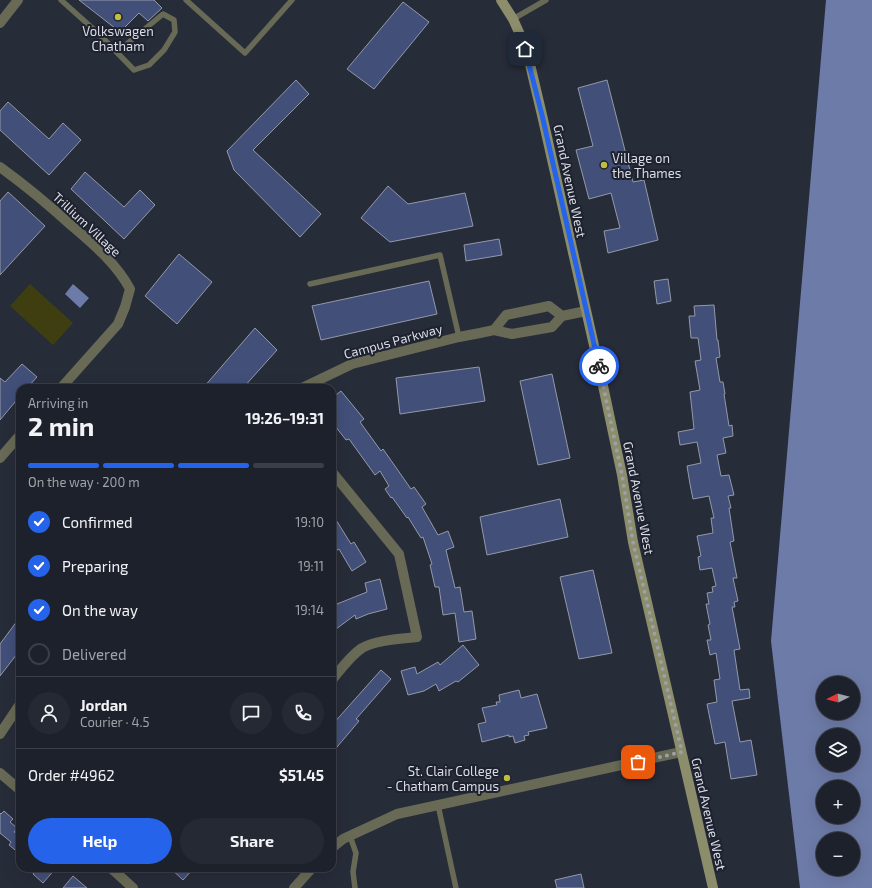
<!DOCTYPE html>
<meta charset="utf-8">
<style>
:root{--surface:#1d212b;--page:#252933;--text:#f1f3f6;--muted:#a0a3a9;--line:#3b3e47;--accent:#2563eb}
body{margin:0;font-family:"Exo 2",sans-serif;background:var(--page);color:var(--text);height:100vh;display:flex;flex-direction:column;font-size:15px;white-space:nowrap}
*{box-sizing:border-box;margin:0}
p{font-size:13px;color:var(--muted)}
.icon{flex:none;width:22px;height:22px;fill:none;stroke:currentColor;stroke-width:2;stroke-linecap:round;stroke-linejoin:round}
.map{position:relative;flex:1;overflow:hidden}
.sheet{position:absolute;left:16px;top:384px;width:320px;height:488px;display:flex;flex-direction:column;background:var(--surface);border-radius:12px;box-shadow:0 4px 16px #0002,0 0 0 1px var(--line)}
.sheet>*{flex:none}
.needle{width:26px;rotate:264deg}
.controls{position:absolute;left:816px;top:676px;display:grid;gap:8px}
.controls a{display:grid;place-items:center;width:44px;height:44px;border-radius:50%;background:var(--surface);box-shadow:0 4px 16px #0002,0 0 0 1px var(--line);font-size:20px}
.pin{position:absolute;display:grid;place-items:center;width:34px;height:34px;color:#fff;margin:-17px;border-radius:8px;box-shadow:0 2px 6px #0006}
.courier{position:absolute;display:grid;place-items:center;width:40px;height:40px;margin:-20px;border:3px solid #2563eb;border-radius:50%;background:#fff;color:#222;box-shadow:0 1px 5px #0007}
.headline em{font-style:normal;font-weight:700}
.headline div{display:flex;flex-direction:column-reverse}
.headline{display:flex;align-items:center;justify-content:space-between;height:68px;padding:0 12px}
h1{font-size:26px;font-weight:700;line-height:30px}
.bar{display:grid;grid-template-columns:repeat(4,1fr);gap:6px 4px;align-content:center;height:48px;padding:0 12px}
.bar i{height:5px;border-radius:3px;background:var(--line)}
.bar .on{background:var(--accent)}
.bar p{grid-column:span 4}
.line{display:flex;align-items:center;gap:10px;padding:0 12px;border-top:1px solid var(--line)}
.line div{flex:1}
.round{display:grid;place-items:center;flex:none;width:42px;height:42px;border-radius:21px;background:var(--page)}
ol{padding:0 12px;list-style:none}
li{display:flex;align-items:center;gap:12px;height:44px}
li p{margin-inline-start:auto}
li .icon{padding:4px;border-radius:50%;background:var(--accent);color:#fff;stroke-width:4}
li:last-child{color:var(--muted)}
li i{width:22px;height:22px;border:2px solid var(--line);border-radius:50%}
.button{display:flex;gap:8px;margin-top:auto;padding:8px 12px}
.button a{flex:1;height:46px;border-radius:24px;background:var(--accent);color:#fff;font-size:16px;font-weight:700;line-height:46px;text-align:center}
.button a+a{background:var(--page);color:var(--text)}
.map>svg:first-child{display:block}
</style>
<div class="map">
<svg width="872" height="888" viewBox="0 0 872 888">
<rect width="100%" height="100%" fill="#272c39"/>
<path fill="#3f3e10" d="M 30,284 L 73,323 L 53,345 L 10,306 Z"/>
<path fill="#6d7ba8" fill-rule="evenodd" d="M 826,0 L 872,0 L 872,888 L 800,888 L 771,641 ZM 823,683 L 853,683 L 853,713 L 823,713 ZM 823,735 L 853,735 L 853,765 L 823,765 ZM 823,787 L 853,787 L 853,817 L 823,817 ZM 823,839 L 853,839 L 853,869 L 823,869 Z
M 73,284 L 89,298 L 80,308 L 65,294 Z"/>
<path fill="#424f79" stroke="#9399a9" d="M 79,0 L 154,0 L 162,8 L 148,21 L 139,13 L 120,32 Z
M 403,2 L 429,22 L 374,89 L 347,69 Z
M 296,80 L 309,94 L 253,150 L 321,214 L 300,237 L 234,170 L 227,151 Z
M 607,80 L 633,182 L 644,180 L 658,240 L 608,253 L 604,231 L 620,228 L 611,193 L 589,199 L 576,150 L 593,146 L 578,88 Z
M 8,102 L 49,139 L 63,123 L 81,140 L 49,175 L 0,130 L 0,111 Z
M 85,172 L 124,207 L 140,190 L 155,205 L 124,239 L 71,189 Z
M 388,186 L 408,204 L 465,193 L 473,226 L 390,242 L 361,218 Z
M 8,192 L 45,226 L 0,275 L 0,201 Z
M 499,239 L 502,255 L 466,261 L 464,245 Z
M 179,254 L 212,282 L 177,324 L 145,296 Z
M 668,279 L 671,301 L 657,304 L 654,281 Z
M 429,281 L 437,314 L 321,340 L 312,306 Z
M 714,305 L 717,340 L 718,340 L 720,357 L 716,358 L 720,382 L 723,382 L 725,394 L 724,394 L 729,426 L 732,425 L 733,436 L 723,438 L 726,453 L 717,455 L 721,476 L 729,475 L 734,495 L 728,496 L 731,508 L 729,508 L 734,541 L 730,542 L 737,578 L 733,578 L 738,601 L 734,602 L 735,607 L 732,607 L 740,649 L 734,650 L 740,690 L 749,689 L 750,698 L 732,701 L 740,742 L 751,740 L 757,775 L 731,779 L 725,742 L 715,744 L 707,704 L 717,702 L 714,680 L 720,679 L 716,653 L 710,655 L 707,640 L 711,640 L 708,625 L 710,624 L 706,604 L 709,604 L 707,593 L 713,592 L 712,587 L 716,586 L 712,568 L 700,570 L 698,557 L 701,556 L 697,536 L 713,533 L 711,518 L 714,518 L 709,496 L 693,499 L 690,484 L 687,466 L 701,463 L 697,442 L 680,445 L 678,432 L 694,429 L 690,392 L 700,390 L 695,361 L 701,360 L 698,338 L 691,338 L 689,316 L 695,316 L 694,306 Z
M 255,328 L 277,350 L 243,388 L 203,388 Z
M 22,364 L 37,377 L 27,388 L 20,388 L 20,396 L 0,420 L 0,378 L 5,382 Z
M 479,367 L 485,401 L 400,414 L 396,378 Z
M 552,374 L 570,458 L 538,465 L 520,381 Z
M 341,391 L 364,419 L 360,422 L 381,451 L 383,449 L 411,489 L 414,487 L 426,504 L 422,507 L 438,535 L 448,531 L 454,547 L 446,550 L 455,588 L 460,587 L 464,612 L 472,611 L 476,639 L 459,642 L 455,613 L 443,615 L 439,587 L 435,587 L 430,565 L 432,564 L 423,537 L 421,538 L 408,517 L 407,518 L 392,497 L 391,498 L 385,489 L 389,486 L 380,471 L 375,475 L 349,439 L 346,440 L 332,422 L 332,398 Z
M 560,499 L 568,537 L 487,555 L 480,517 Z
M 332,515 L 338,523 L 351,544 L 354,542 L 366,562 L 352,571 L 339,549 L 332,553 Z
M 593,570 L 612,653 L 579,659 L 560,577 Z
M 380,579 L 387,609 L 368,614 L 356,619 L 355,615 L 332,632 L 332,606 L 367,592 L 365,583 Z
M 20,617 L 20,650 L 0,676 L 0,644 Z
M 463,645 L 479,665 L 458,682 L 456,681 L 439,691 L 436,684 L 424,691 L 408,695 L 401,671 L 415,667 L 417,674 L 438,662 L 440,665 Z
M 381,670 L 391,679 L 356,719 L 359,721 L 332,753 L 332,725 Z
M 519,690 L 521,698 L 537,694 L 547,728 L 528,732 L 529,735 L 524,736 L 525,740 L 515,743 L 513,736 L 509,737 L 509,735 L 482,742 L 478,724 L 486,722 L 482,708 L 497,705 L 496,702 L 500,702 L 499,695 Z
M 4,811 L 13,819 L 10,822 L 17,828 L 14,832 L 17,834 L 20,830 L 20,854 L 9,845 L 11,842 L 0,833 L 0,813 L 1,814 Z
M 38,868 L 56,868 L 43,883 L 33,874 Z
M 170,868 L 194,868 L 183,880 Z
M 581,874 L 584,888 L 557,888 L 555,880 Z
M 73,876 L 87,888 L 63,888 Z"/>
<g fill="none" stroke-linecap="round" stroke-linejoin="round">
<path stroke="#696a55" stroke-width="5.5" d="M 61,0 L 100,35 L 134,70 L 149,65 L 164,50 L 175,32 L 174,20 L 163,14 L 117,52
M 186,0 L 245,53 L 292,0
M 513,19 L 546,0
M 310,284 L 440,255 L 459,337
M 438,805 L 456,888
M 350,836 L 356,853 L 353,872 L 355,888"/>
<path stroke="#696a55" stroke-width="10" d="M 0,167 C 25,185 49,205 72,226 C 94,245 116,263 130,289 L 125,307 L 118,324 L 61,388
M 494,330 L 506,315 L 549,306 L 562,316
M 302,388 L 352,364 L 459,337 L 480,333 L 494,330 L 512,334 L 552,327 L 562,316 L 586,311
M 0,458 L 20,435
M 332,472 L 399,554 L 417,637 C 400,639 376,640 362,648 C 350,656 341,669 332,680
M 0,734 L 20,704
M 0,773 L 20,790
M 332,848 L 343,839 L 397,814 L 681,752
M 111,868 L 133,888
M 294,888 L 312,868"/>
<path stroke="#696a55" stroke-width="10" d="M 0,23 L 18,0"/>
<path stroke="#8c8d6a" stroke-width="10" d="M 501,0 L 513,19 L 522,39 L 529,60 L 542,115 L 602,381 L 622,475 L 633,542 L 713,888"/>
</g>
<g fill="none" stroke-linecap="round" stroke-linejoin="round">
<path stroke="#9ca0aa" stroke-width="4" stroke-dasharray="0 7.2" d="M 599,366 L 622,475 L 633,542 L 682,752 L 638,762"/>
<path stroke="#2563eb" stroke-width="5" d="M 525,49 L 542,115 L 599,366"/>
</g>
<g fill="#c0be41" stroke="#1e222f" stroke-width="1.5">
<circle cx="118" cy="17" r="4"/>
<circle cx="604" cy="165" r="4"/>
<circle cx="507" cy="778" r="4"/>
</g>
<g text-anchor="middle" stroke-width="4" stroke-linejoin="round" paint-order="stroke">
<g font-size="13" fill="#dbdee7" stroke="#1e222f">
<text x="118" y="36">Volkswagen<tspan x="118" dy="15">Chatham</tspan></text>
<text x="612" y="163" text-anchor="start">Village on<tspan x="612" dy="15">the Thames</tspan></text>
<text x="499" y="776" text-anchor="end">St. Clair College<tspan x="499" dy="15">- Chatham Campus</tspan></text>
</g>
<g font-size="13" fill="#dbdee7" stroke="#1e222f">
<text transform="translate(570 181) rotate(78)" y="5">Grand Avenue West</text>
<text transform="translate(87 224) rotate(43)" y="5">Trillium Village</text>
<text transform="translate(393 341) rotate(-15)" y="5">Campus Parkway</text>
<text transform="translate(639 498) rotate(79)" y="5">Grand Avenue West</text>
<text transform="translate(709 814) rotate(77)" y="5">Grand Avenue West</text>
</g>
</g>
</svg>
<div class="controls">
<a><svg class="needle" viewBox="-14 -14 28 28"><path d="M0-13l5 13h-10z" fill="#e53935"/><path d="M0 13l5-13h-10z" fill="#a0a3a9"/></svg></a>
<a><svg class="icon" aria-label="layers" viewBox="0 0 24 24"><path d="M12 4l9 5-9 5-9-5zM3 14l9 5 9-5"/></svg></a>
<a>+</a>
<a>−</a>
</div>
<div class="pin" style="left:638px;top:762px;background:#ea580c"><svg class="icon" aria-label="bag" viewBox="0 0 24 24"><path d="M5 8h14l-1 12H6zM9 8a3 3 0 0 1 6 0"/></svg></div>
<div class="pin" style="left:525px;top:49px;background:#1f2937"><svg class="icon" aria-label="home" viewBox="0 0 24 24"><path d="M3 11l9-7 9 7M6 9v11h12V9"/></svg></div>
<div class="courier" style="left:599px;top:366px"><svg class="icon" aria-label="bike" viewBox="0 0 24 24"><circle cx="6" cy="16" r="4"/><circle cx="18" cy="16" r="4"/><path d="M6 16l4-8h5l3 8M10 8l3 8H6M13 5h3"/></svg></div>
<section class="sheet">
<div class="headline"><div><h1>2 min</h1><p>Arriving in</p></div><em>19:26–19:31</em></div>
<div class="bar"><i class="on"></i><i class="on"></i><i class="on"></i><i></i><p>On the way · 200 m</p></div>
<ol>
<li><svg class="icon" aria-label="check" viewBox="0 0 24 24"><path d="M5 12l5 5 9-10"/></svg>Confirmed<p>19:10</p></li>
<li><svg class="icon" aria-label="check" viewBox="0 0 24 24"><path d="M5 12l5 5 9-10"/></svg>Preparing<p>19:11</p></li>
<li><svg class="icon" aria-label="check" viewBox="0 0 24 24"><path d="M5 12l5 5 9-10"/></svg>On the way<p>19:14</p></li>
<li><i></i>Delivered</li>
</ol>
<div class="line" style="height:72px"><a class="round"><svg class="icon" aria-label="person" viewBox="0 0 24 24"><circle cx="12" cy="8" r="4"/><path d="M4 21q1-7 8-7t8 7"/></svg></a><div><b>Jordan</b><p>Courier · 4.5</p></div><a class="round"><svg class="icon" aria-label="chat" viewBox="0 0 24 24"><path d="M4 5h16v11H9l-5 4z"/></svg></a><a class="round"><svg class="icon" aria-label="phone" viewBox="0 0 24 24"><path d="M5 4h4l2 5-3 2q2 4 5 5l2-3 5 2v4C11 20 4 13 5 4z"/></svg></a></div>
<div class="line" style="height:52px"><div>Order #4962</div><b>$51.45</b></div>
<div class="button"><a>Help</a><a>Share</a></div>
</section>
</div>
